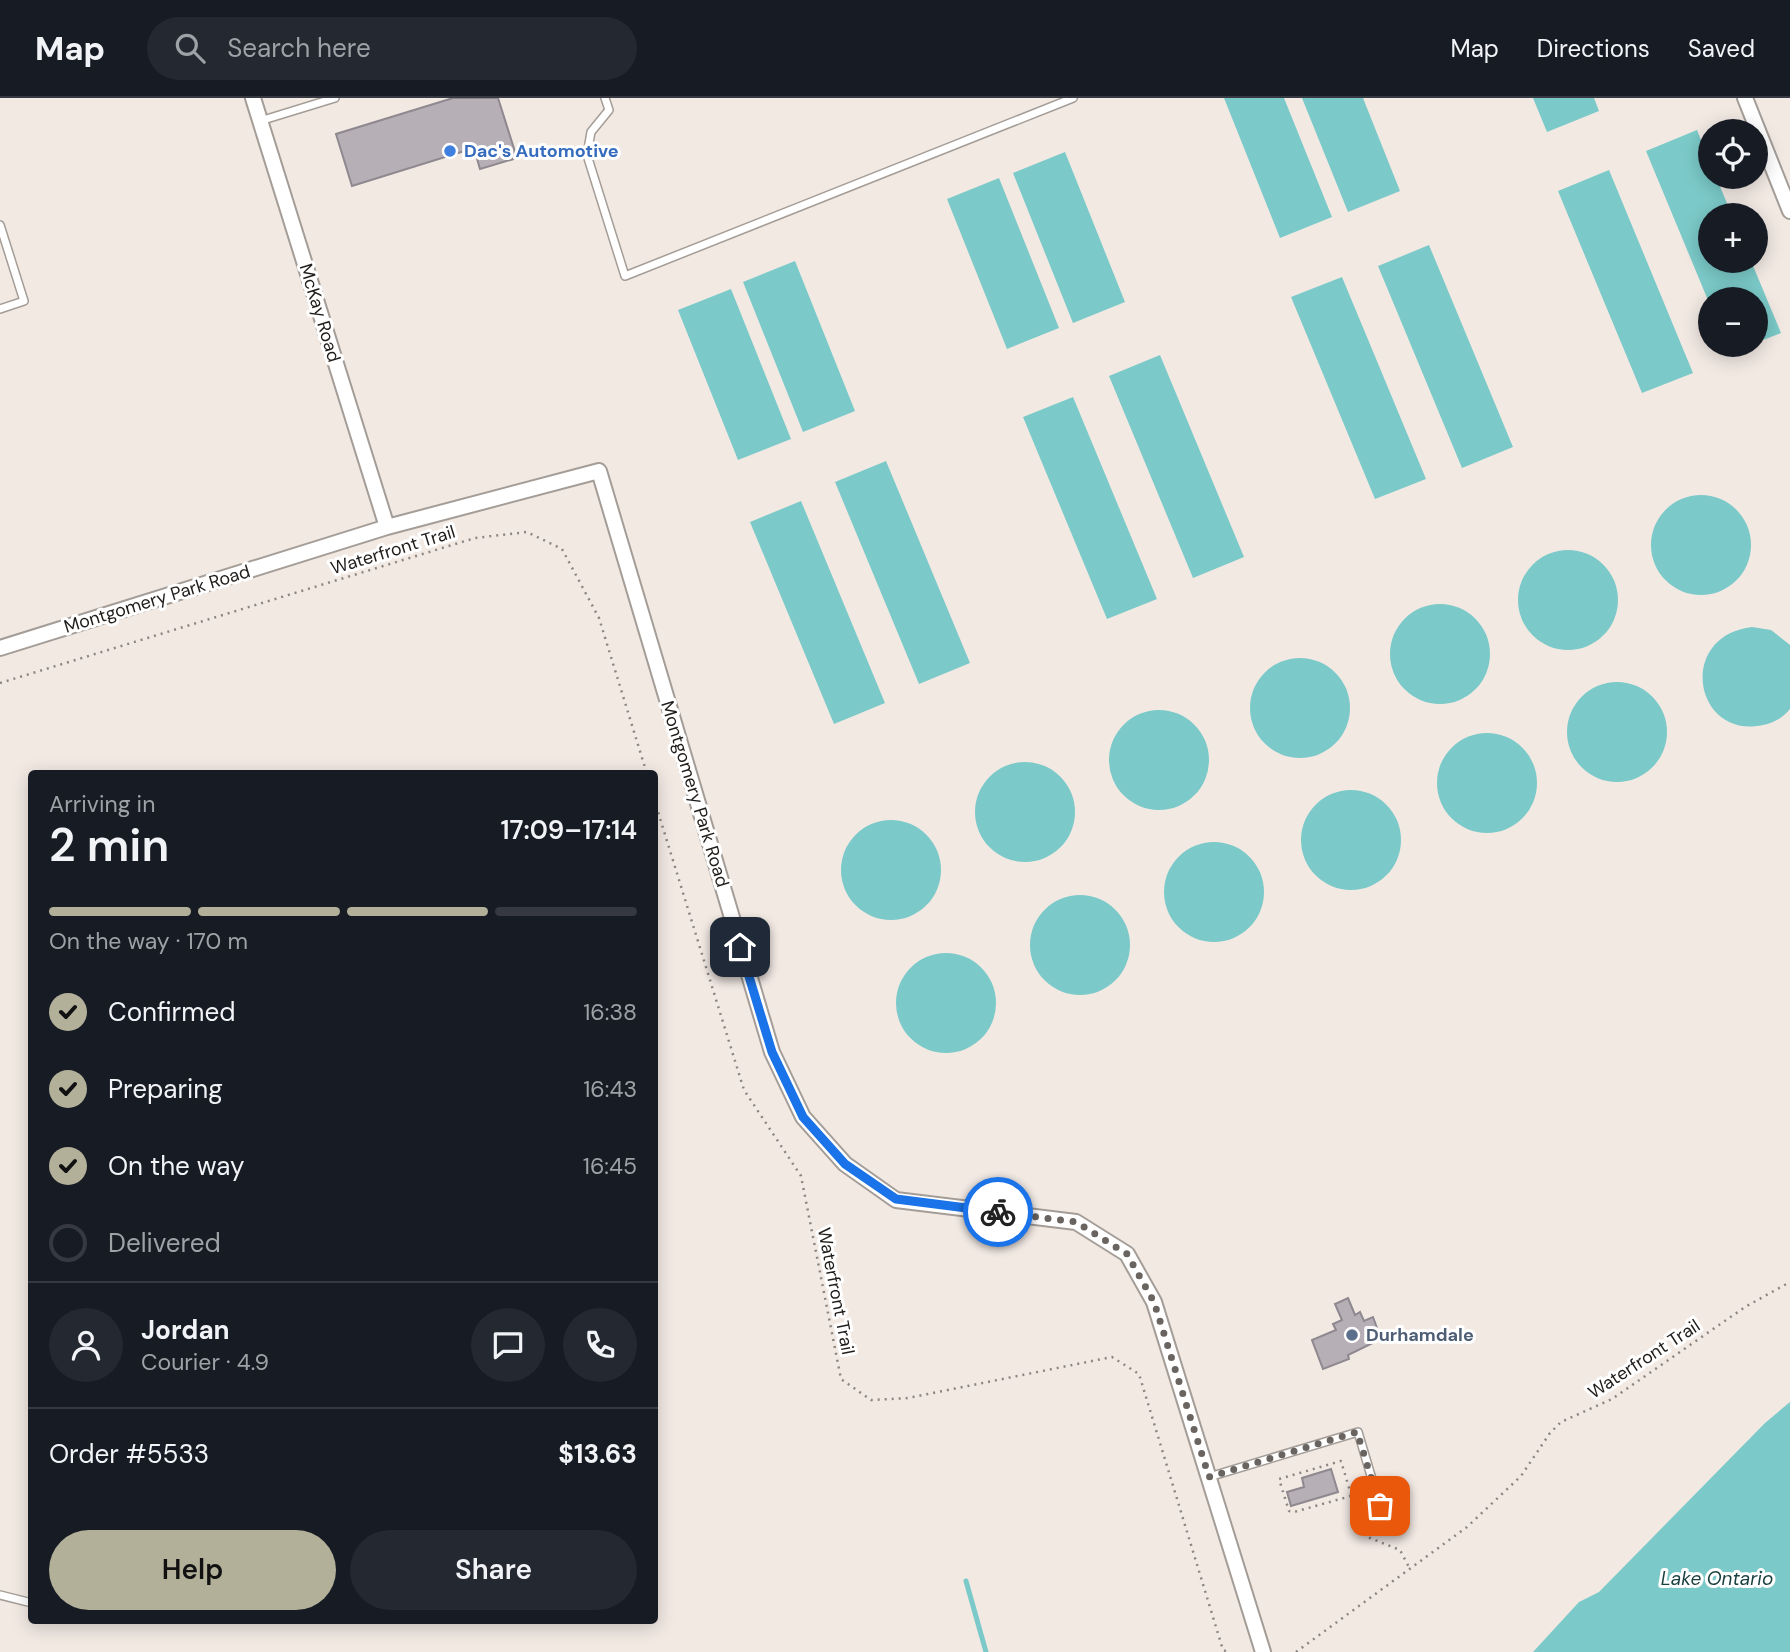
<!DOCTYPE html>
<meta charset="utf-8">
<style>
:root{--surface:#171b24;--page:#242831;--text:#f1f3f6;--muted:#9ea1a6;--line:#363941;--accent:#b3b09a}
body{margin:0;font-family:"DM Sans",sans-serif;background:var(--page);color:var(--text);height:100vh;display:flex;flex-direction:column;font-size:26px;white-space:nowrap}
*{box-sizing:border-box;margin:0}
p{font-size:23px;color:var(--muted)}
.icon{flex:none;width:38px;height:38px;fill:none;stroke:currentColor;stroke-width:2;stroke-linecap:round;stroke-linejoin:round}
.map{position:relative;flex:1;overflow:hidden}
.details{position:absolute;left:28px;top:672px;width:630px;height:854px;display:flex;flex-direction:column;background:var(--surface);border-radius:7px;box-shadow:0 4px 18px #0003}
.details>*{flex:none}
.tools{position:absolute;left:1698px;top:21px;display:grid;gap:14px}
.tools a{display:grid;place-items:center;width:70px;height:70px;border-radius:50%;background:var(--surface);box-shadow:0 4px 18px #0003;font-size:35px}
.pin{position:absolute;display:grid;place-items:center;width:60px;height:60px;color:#fff;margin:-30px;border-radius:14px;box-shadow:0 4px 10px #0006}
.courier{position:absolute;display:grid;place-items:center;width:70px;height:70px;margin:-35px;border:5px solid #1a73e8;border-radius:50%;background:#fff;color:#222;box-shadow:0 2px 9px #0007}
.head em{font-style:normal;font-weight:600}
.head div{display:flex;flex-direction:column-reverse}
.head{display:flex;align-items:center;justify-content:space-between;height:119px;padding:0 21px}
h1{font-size:46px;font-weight:600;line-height:52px}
.bar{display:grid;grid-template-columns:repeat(4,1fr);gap:10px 7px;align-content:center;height:84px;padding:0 21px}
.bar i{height:9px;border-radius:5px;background:var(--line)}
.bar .current{background:var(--accent)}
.bar p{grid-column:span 4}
.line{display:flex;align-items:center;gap:18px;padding:0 21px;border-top:2px solid var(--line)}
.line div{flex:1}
.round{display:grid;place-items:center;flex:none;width:74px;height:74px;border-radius:37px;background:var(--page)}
ol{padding:0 21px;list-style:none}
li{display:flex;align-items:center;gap:21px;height:77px}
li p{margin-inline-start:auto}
li .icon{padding:7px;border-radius:50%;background:var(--accent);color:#111;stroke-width:4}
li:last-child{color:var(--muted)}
li i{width:38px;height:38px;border:4px solid var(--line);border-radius:50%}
.action{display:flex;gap:14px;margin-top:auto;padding:14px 21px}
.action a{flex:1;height:80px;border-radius:42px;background:var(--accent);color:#111;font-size:28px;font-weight:600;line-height:80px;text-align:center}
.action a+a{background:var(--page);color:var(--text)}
header{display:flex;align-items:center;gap:42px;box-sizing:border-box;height:98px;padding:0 35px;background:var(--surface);border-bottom:2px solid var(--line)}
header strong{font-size:33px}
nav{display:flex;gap:38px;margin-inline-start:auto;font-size:24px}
.search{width:490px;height:63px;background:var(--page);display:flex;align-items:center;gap:18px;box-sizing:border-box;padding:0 24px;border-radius:38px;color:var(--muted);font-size:26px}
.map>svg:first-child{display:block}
</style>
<header>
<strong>Map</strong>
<div class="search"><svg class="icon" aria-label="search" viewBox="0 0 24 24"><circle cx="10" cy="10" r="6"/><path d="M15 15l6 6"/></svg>Search here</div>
<nav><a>Map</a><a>Directions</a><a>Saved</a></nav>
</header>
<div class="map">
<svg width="1790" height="1554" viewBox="0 0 1790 1554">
<rect width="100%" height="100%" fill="#f2e9e3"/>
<path fill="#7bcac9" d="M 1224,0 L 1284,0 L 1332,119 L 1280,140 Z
M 1302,0 L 1363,0 L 1400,93 L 1348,114 Z
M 1533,0 L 1594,0 L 1599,13 L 1547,34 Z
M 1697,32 L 1710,64 L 1710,79 L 1716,79 L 1732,117 L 1710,117 L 1710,163 L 1751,163 L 1781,235 L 1755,245 L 1755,201 L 1710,201 L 1710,207 L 1646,53 Z
M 1065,54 L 1125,204 L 1073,225 L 1013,75 Z
M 1609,72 L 1693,275 L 1642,295 L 1558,93 Z
M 999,80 L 1059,230 L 1007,251 L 947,101 Z
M 1429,147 L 1513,349 L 1462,370 L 1378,168 Z
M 795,163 L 855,313 L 803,334 L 743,184 Z
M 1342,179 L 1426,381 L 1375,401 L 1291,199 Z
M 731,191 L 791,341 L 738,362 L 678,212 Z
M 1160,257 L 1244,459 L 1193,480 L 1109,278 Z
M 1073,299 L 1157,501 L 1107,521 L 1023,319 Z
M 886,363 L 970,565 L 919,586 L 835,384 Z
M1651 447a50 50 0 1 1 100 0a50 50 0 1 1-100 0Z
M 801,403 L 885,605 L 834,626 L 750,424 Z
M1518 502a50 50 0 1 1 100 0a50 50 0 1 1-100 0Z
M1390 556a50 50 0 1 1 100 0a50 50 0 1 1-100 0Z
M 1752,529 L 1771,532 L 1790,547 L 1790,611 C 1783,620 1773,625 1763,627 C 1694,642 1676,538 1752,529 Z
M1250 610a50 50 0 1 1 100 0a50 50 0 1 1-100 0Z
M1567 634a50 50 0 1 1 100 0a50 50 0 1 1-100 0Z
M1109 662a50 50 0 1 1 100 0a50 50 0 1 1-100 0Z
M1437 685a50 50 0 1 1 100 0a50 50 0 1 1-100 0Z
M975 714a50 50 0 1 1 100 0a50 50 0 1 1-100 0Z
M1301 742a50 50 0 1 1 100 0a50 50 0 1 1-100 0Z
M841 772a50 50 0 1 1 100 0a50 50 0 1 1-100 0Z
M1164 794a50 50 0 1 1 100 0a50 50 0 1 1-100 0Z
M1030 847a50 50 0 1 1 100 0a50 50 0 1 1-100 0Z
M896 905a50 50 0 1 1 100 0a50 50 0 1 1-100 0Z
M 1790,1304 L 1790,1554 L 1533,1554 L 1579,1504 L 1599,1494 L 1765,1325 Z"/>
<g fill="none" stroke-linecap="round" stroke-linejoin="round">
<path stroke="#7bcac9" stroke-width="5" d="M 966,1483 L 986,1554"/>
</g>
<path fill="#b6afb6" stroke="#8e888f" stroke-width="2" d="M 453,0 L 498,0 L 517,60 L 480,71 L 474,50 L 352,88 L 336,36 Z
M 1348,1200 L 1355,1217 L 1360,1214 L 1364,1223 L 1373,1219 L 1381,1241 L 1348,1257 L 1349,1261 L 1323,1271 L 1312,1242 L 1336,1232 L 1333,1226 L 1342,1222 L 1335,1206 Z
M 1331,1371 L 1338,1394 L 1291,1408 L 1287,1394 L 1304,1389 L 1302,1380 Z"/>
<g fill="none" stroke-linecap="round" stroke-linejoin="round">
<g stroke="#a49d97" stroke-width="10">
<path id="service" d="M 605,0 L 609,12 L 591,34 L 587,57 L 625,178 L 1073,0
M 260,23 L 335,0
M 0,127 L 24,203 L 0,211
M 1209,1379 L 1358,1334 L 1380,1408
M 0,1497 L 32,1505"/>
</g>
<g stroke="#a49d97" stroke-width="18">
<path id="minor" d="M 253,0 L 387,429
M 1745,0 L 1790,113
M 0,550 L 387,429 L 599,373 L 772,954 L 803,1019 L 845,1066 L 896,1102 L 1076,1124 L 1127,1156 L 1154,1204 L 1263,1554"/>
</g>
<path stroke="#8c8682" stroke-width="2.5" stroke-dasharray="2 5" stroke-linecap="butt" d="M 0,585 L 475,440 L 527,434 L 562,451 L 599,520 L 647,676
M 654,701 L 744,992 L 801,1078 L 841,1281 L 871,1302 L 908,1300 L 1112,1259 L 1139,1276 L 1223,1552 L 1228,1554
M 1351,1398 L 1294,1414 L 1289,1413 L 1279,1381 L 1341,1363 L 1362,1433 L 1370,1440 L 1400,1452 L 1410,1471
M 1296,1554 L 1467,1429 L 1521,1378 L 1550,1335 L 1561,1324 L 1612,1301 L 1745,1209 L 1790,1184"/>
<use href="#service" stroke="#fff" stroke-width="7"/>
<use href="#minor" stroke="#fff" stroke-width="14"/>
</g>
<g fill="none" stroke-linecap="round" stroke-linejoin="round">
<path stroke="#696460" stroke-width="7" stroke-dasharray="0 12.6" d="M 998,1114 L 1076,1124 L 1127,1156 L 1154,1204 L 1209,1379 L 1357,1334 L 1380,1408"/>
<path stroke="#1a73e8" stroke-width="9" d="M 740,849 L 772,954 L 803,1019 L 845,1066 L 896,1101 L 998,1114"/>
</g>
<circle fill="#3f7fe0" stroke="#fff" stroke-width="2.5" cx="450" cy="53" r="7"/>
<circle fill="#5c6f8a" stroke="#fff" stroke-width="2.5" cx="1352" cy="1237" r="7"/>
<g text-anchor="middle" stroke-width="6" stroke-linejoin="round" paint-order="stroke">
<g font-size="18" font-weight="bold" fill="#366cbe" stroke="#fff" text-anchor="start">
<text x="464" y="59">Dac's Automotive</text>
</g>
<g font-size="18" fill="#1f1c1a" stroke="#fff">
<text transform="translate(320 215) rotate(73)" y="6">McKay Road</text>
<text transform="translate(393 452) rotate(-17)" y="6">Waterfront Trail</text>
<text transform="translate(157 501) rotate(-17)" y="6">Montgomery Park Road</text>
<text transform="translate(695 696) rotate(73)" y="6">Montgomery Park Road</text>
<text transform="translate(836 1193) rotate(79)" y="6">Waterfront Trail</text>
<text transform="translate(1644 1261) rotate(-33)" y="6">Waterfront Trail</text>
</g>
<g font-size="18" font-weight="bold" fill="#4e5e75" stroke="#fff" text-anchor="start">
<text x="1366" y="1243">Durhamdale</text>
</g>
<g font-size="19" font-style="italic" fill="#193f3f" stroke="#fff">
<text x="1717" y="1487">Lake Ontario</text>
</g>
</g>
</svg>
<div class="tools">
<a><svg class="icon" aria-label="locate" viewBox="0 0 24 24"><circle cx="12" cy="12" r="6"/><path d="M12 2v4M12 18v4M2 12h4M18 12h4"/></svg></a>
<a>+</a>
<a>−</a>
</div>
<div class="pin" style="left:1380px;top:1408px;background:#ea580c"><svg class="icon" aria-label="bag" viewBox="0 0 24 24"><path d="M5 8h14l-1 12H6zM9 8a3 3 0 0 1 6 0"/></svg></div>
<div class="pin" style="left:740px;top:849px;background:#1f2937"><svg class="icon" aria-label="home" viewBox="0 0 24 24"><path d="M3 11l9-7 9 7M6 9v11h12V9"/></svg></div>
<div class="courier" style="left:998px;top:1114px"><svg class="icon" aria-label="bike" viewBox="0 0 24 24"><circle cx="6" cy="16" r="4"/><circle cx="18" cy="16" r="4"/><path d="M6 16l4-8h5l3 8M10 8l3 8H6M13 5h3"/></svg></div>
<section class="details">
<div class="head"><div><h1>2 min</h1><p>Arriving in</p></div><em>17:09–17:14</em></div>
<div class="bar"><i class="current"></i><i class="current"></i><i class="current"></i><i></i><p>On the way · 170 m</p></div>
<ol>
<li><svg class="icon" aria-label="check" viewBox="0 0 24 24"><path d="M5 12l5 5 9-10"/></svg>Confirmed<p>16:38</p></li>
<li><svg class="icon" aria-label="check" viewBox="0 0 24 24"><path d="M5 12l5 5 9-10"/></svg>Preparing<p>16:43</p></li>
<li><svg class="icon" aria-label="check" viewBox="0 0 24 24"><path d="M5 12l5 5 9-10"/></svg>On the way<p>16:45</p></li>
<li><i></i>Delivered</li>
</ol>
<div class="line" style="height:126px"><a class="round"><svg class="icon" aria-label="person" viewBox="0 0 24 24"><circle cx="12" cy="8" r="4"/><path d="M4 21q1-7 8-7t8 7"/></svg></a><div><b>Jordan</b><p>Courier · 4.9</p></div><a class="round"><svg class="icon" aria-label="chat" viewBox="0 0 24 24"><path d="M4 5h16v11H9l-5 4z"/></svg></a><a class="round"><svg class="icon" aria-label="phone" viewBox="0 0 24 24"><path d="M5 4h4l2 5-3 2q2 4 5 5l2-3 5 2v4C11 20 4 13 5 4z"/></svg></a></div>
<div class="line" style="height:91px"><div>Order #5533</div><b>$13.63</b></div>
<div class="action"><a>Help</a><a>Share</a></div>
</section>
</div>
